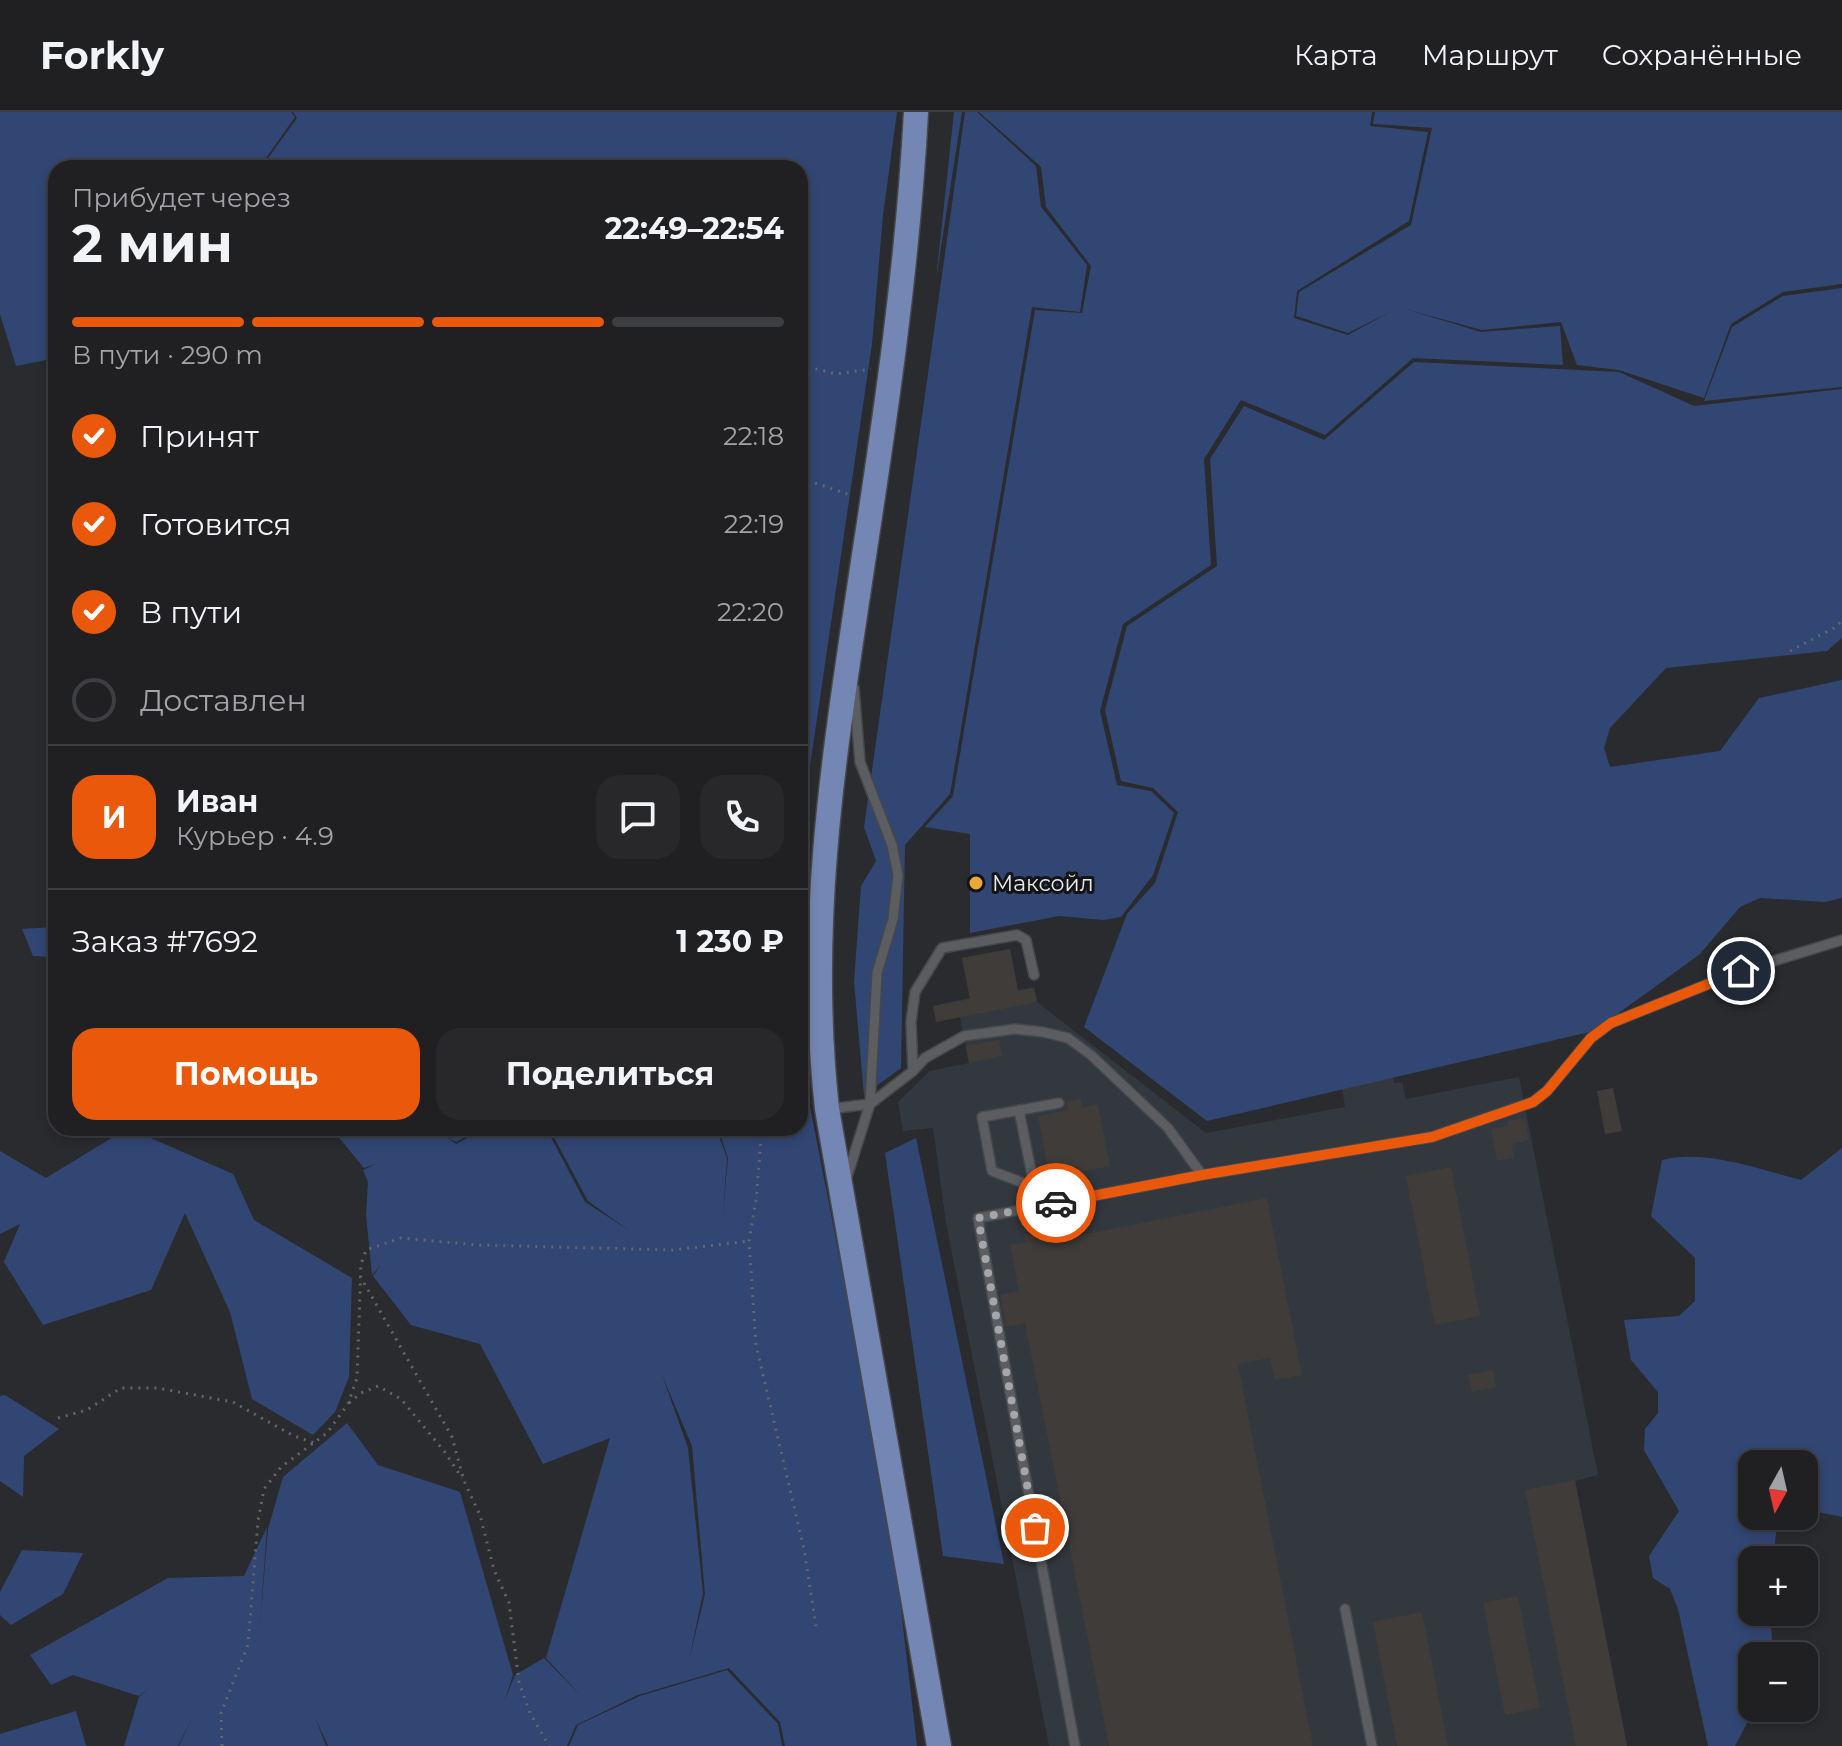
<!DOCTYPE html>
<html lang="ru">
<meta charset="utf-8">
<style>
:root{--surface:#202023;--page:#28282b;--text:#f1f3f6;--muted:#a2a3a6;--line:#3d3e41;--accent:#ea580c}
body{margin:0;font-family:Montserrat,sans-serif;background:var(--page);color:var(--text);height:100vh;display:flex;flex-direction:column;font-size:30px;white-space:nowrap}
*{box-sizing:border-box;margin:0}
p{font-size:26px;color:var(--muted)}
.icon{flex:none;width:44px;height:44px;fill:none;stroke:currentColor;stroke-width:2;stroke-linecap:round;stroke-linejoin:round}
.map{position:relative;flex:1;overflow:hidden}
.side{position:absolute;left:48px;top:48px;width:760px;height:976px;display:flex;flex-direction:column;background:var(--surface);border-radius:24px;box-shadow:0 4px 12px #0003,0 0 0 2px var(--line)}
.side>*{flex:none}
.needle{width:52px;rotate:188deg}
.buttons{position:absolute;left:1738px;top:1338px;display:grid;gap:16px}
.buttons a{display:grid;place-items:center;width:80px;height:80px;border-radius:16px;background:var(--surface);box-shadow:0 4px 12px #0003,0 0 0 2px var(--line);font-size:40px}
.pin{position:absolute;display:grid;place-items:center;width:68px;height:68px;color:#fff;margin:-34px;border:4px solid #fff;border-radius:50%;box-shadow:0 2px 8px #0007}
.courier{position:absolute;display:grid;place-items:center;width:80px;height:80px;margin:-40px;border:6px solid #ea580c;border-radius:50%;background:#fff;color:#222;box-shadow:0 2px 10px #0007}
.head em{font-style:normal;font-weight:700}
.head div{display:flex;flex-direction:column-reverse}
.head{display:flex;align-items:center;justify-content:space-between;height:136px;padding:0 24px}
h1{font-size:52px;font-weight:700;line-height:60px}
.bar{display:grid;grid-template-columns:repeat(4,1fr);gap:12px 8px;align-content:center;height:96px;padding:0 24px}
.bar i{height:10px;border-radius:6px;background:var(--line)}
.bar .on{background:var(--accent)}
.bar p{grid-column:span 4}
.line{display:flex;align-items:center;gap:20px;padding:0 24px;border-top:2px solid var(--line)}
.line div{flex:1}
.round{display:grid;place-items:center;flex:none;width:84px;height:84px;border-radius:24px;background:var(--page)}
ol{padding:0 24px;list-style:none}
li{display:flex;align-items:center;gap:24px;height:88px}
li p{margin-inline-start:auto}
li .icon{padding:8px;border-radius:50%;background:var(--accent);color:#fff;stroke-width:4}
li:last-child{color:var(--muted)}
li i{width:44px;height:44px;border:4px solid var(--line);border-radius:50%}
.action{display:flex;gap:16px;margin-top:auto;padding:16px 24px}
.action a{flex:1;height:92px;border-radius:24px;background:var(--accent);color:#fff;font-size:32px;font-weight:700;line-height:92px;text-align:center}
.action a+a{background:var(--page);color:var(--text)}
header{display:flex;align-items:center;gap:48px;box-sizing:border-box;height:112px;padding:0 40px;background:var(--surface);border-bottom:2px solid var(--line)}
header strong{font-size:38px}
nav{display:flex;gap:44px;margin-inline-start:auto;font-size:28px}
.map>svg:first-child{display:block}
</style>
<header>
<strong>Forkly</strong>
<nav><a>Карта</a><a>Маршрут</a><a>Сохранённые</a></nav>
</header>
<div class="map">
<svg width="1842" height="1634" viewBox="0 0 1842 1634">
<rect width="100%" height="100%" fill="#2a2b2f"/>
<path fill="#33383f" d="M 1010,837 L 1018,878 L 1034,875 L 1037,890 L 1206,1021 L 1345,995 L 1340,963 L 1391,954 L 1394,971 L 1402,970 L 1406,987 L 1519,965 L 1598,1363 L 1575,1369 L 1627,1634 L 1049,1634 L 946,1111 L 933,1016 L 903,1019 L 898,990 L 930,959 L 969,951 L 960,905 L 936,910 L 933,894 L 970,886 L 962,846 Z"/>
<path fill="#324674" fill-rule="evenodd" d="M 0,0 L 291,0 L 295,5 L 259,56 L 56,56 L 56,246 L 16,254 L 0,202 Z
M 293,0 L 897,0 L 883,103 L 872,232 L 800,722 L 800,56 L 261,56 L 297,6 Z
M 954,0 L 962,0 L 936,168 Z
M 965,0 L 977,0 L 1036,54 L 1041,95 L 1087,153 L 1080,200 L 1032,195 L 950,682 L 905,733 L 901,956 L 864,983 L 854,870 L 861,774 L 876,749 L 864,715 Z
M 979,0 L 1372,0 L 1370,14 L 1428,20 L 1409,109 L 1297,179 L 1294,206 L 1348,223 L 1392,199 L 1348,221 L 1296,204 L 1299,180 L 1411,113 L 1432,16 L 1373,12 L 1375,0 L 1842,0 L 1842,172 L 1783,180 L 1731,212 L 1704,286 L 1619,258 L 1577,253 L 1561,210 L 1482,218 L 1405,197 L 1481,220 L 1560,214 L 1563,253 L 1413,246 L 1325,323 L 1241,288 L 1204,347 L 1211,453 L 1123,512 L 1100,599 L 1117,673 L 1151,679 L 1174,701 L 1153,763 L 1121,805 L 1103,808 L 1059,804 L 970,821 L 970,722 L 925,715 L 953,684 L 1035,198 L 1082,201 L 1091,154 L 1046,95 L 1041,55 Z
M 1842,176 L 1842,275 L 1704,289 L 1732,215 L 1783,184 Z
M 1414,250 L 1619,260 L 1694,294 L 1842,277 L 1842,526 L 1827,539 L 1666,556 L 1610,616 L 1604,636 L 1610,655 L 1720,639 L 1759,586 L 1842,568 L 1842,786 L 1825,790 L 1760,786 L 1740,795 L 1700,842 L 1594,919 L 1207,1009 L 1084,915 L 1127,802 L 1155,771 L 1178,700 L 1153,676 L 1121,669 L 1105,598 L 1127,514 L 1217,454 L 1210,347 L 1244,294 L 1324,328 Z
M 56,815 L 56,845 L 33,844 L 22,817 Z
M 800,944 L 890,1403 L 917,1634 L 785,1634 L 780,1610 L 729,1556 L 638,1583 L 576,1613 L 567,1634 L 328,1634 L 315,1605 L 326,1634 L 179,1634 L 192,1606 L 178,1634 L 124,1634 L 139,1585 L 149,1576 L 139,1584 L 73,1563 L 51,1573 L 30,1543 L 168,1466 L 244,1464 L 267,1415 L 260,1512 L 268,1417 L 283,1365 L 347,1311 L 378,1353 L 460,1380 L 513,1563 L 504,1590 L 515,1563 L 544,1546 L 583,1586 L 546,1546 L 610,1326 L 543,1352 L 480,1232 L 411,1213 L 373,1164 L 381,1153 L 372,1163 L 366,1103 L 368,1070 L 363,1058 L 376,1052 L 364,1056 L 331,1016 L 427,1016 L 424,1024 L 429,1016 L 442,1016 L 440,1022 L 444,1016 L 482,1016 L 456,1030 L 446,1025 L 456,1032 L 486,1016 L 546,1016 L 585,1090 L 630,1119 L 588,1089 L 549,1016 L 716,1016 L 727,1046 L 723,1101 L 728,1046 L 718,1016 L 800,1016 ZM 662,1263 L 692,1334 L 705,1482 L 689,1548 L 703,1481 L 688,1336 Z
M 128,1016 L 233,1062 L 254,1108 L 352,1166 L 349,1265 L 335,1300 L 313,1323 L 252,1287 L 230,1200 L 185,1101 L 151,1178 L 43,1213 L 4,1150 L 20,1112 L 0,1122 L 0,1039 L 46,1066 Z
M 916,1026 L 1004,1452 L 943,1444 L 885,1041 Z
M 1842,1036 L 1842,1405 L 1804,1397 L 1804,1352 L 1752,1352 L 1752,1404 L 1778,1404 L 1773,1448 L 1752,1448 L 1752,1500 L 1770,1500 L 1772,1527 L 1769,1544 L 1752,1544 L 1752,1596 L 1755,1596 L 1735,1634 L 1708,1634 L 1678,1497 L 1670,1477 L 1653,1466 L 1649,1444 L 1679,1399 L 1644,1338 L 1645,1317 L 1658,1301 L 1658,1280 L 1631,1248 L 1624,1208 L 1679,1204 L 1695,1189 L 1695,1146 L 1651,1104 L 1662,1048 C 1707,1037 1757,1057 1801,1068 Z
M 5,1283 L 59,1317 L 24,1344 L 23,1385 L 0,1369 L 0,1284 Z
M 22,1438 L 83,1441 L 63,1482 L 11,1513 L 0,1503 L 0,1480 Z
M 727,1558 L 778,1612 L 782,1634 L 569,1634 L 578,1613 L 640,1584 Z
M 76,1599 L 86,1634 L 0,1634 L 0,1622 Z"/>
<path fill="#3f3c39" d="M 1010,837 L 1018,879 L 1034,876 L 1037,890 L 936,910 L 933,894 L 970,887 L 962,846 Z
M 999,928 L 1002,944 L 969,951 L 966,934 Z
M 1613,976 L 1622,1019 L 1605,1022 L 1597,979 Z
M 1081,987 L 1082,996 L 1098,992 L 1110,1054 L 1050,1066 L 1038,1004 L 1068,998 L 1067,990 Z
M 1525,1006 L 1529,1028 L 1512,1032 L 1514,1046 L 1497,1049 L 1491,1017 L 1508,1014 L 1507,1009 Z
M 1451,1055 L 1480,1204 L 1435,1213 L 1406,1064 Z
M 1267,1086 L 1302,1263 L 1275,1268 L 1270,1246 L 1238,1252 L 1313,1634 L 1109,1634 L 1025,1211 L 1006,1215 L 1000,1183 L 1019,1179 L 1010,1133 L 1026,1130 L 1025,1123 L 1041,1120 L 1042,1125 L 1071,1120 L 1072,1125 Z
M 1493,1258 L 1496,1275 L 1472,1280 L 1468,1263 Z
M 1575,1368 L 1627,1634 L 1576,1634 L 1525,1378 Z
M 1518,1484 L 1540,1596 L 1505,1603 L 1483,1491 Z
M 1422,1500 L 1448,1634 L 1397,1634 L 1373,1510 Z"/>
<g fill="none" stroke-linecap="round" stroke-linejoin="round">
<g stroke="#45474a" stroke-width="12">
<path id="lane" d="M 913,959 L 911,910 L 915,880 L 942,836 L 1017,823 L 1026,828 L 1034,863
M 829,997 L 870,992 L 913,959 L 925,946 L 964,924 L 1015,917 L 1043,920 L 1068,926 L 1091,943 L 1168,1016 L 1202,1063
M 1019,998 L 1038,1094
M 846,1068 L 870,992 L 877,861 L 893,807 L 898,763 L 892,733 L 860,650 L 854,576
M 1034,1075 L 992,1059 L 982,1005 L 1059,991
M 1345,1497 L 1372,1634
M 1075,1634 L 978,1106 L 1202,1063 L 1432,1025 L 1533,990 L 1547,979 L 1591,926 L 1611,911 L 1741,859 L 1842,828"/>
</g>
<g stroke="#45474a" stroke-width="27">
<path id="primary" d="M 916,0 C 908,151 886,301 863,450 C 835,637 806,807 827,997 L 939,1634"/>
</g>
<path stroke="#65666a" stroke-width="3" stroke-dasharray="2 6" stroke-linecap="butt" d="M 800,253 L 836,262 L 871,257
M 800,366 L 853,384
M 1790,539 L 1834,516 L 1842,509
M 762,1016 L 756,1088 L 749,1129 L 756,1233 L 804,1437 L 816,1514
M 360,1164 L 452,1325 L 464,1369 L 480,1403 L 494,1458 L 509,1491 L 519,1570 L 530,1601 L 549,1634
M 349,1291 L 361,1281 L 378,1274 L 401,1287 L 444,1339 L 462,1366
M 58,1306 L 87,1298 L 121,1276 L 157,1276 L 233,1290 L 292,1323 L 314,1331
M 222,1634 L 221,1601 L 248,1533 L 258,1409 L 264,1377 L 281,1355 L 327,1321 L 348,1292 L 357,1266 L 361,1152 L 366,1138 L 401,1126 L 478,1133 L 673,1138 L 749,1129"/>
<use href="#lane" stroke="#5c5d61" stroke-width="9"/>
<use href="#primary" stroke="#7486b3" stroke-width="24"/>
</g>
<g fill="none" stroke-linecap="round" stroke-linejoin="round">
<path stroke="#a5a6a9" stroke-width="8" stroke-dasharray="0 14.4" d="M 1035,1416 L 978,1106 L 1056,1091"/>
<path stroke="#ea580c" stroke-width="10" d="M 1056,1091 L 1202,1063 L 1432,1025 L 1533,990 L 1547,979 L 1591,926 L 1611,911 L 1741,859"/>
</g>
<circle fill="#eba93a" stroke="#131415" stroke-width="3" cx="976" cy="771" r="8"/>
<g text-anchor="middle" stroke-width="6" stroke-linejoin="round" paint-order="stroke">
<g font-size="22" fill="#e7e8ea" stroke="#131415" text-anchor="start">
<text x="992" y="779">Максойл</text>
</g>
</g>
</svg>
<div class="buttons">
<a><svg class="needle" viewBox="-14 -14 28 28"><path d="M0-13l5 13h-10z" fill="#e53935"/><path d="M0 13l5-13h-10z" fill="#a2a3a6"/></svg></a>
<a>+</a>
<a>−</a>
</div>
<div class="pin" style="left:1035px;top:1416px;background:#ea580c"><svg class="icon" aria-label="bag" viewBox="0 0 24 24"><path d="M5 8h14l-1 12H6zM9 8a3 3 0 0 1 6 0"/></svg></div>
<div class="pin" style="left:1741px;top:859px;background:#1f2937"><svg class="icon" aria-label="home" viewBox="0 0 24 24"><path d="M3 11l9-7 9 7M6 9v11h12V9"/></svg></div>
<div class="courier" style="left:1056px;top:1091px"><svg class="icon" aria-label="car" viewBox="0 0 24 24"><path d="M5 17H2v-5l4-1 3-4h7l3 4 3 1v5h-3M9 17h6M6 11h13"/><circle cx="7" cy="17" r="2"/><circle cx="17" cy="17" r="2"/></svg></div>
<section class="side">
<div class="head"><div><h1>2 мин</h1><p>Прибудет через</p></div><em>22:49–22:54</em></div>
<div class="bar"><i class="on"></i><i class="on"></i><i class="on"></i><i></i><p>В пути · 290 m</p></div>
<ol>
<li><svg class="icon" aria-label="check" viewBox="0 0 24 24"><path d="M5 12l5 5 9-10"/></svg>Принят<p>22:18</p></li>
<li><svg class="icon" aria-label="check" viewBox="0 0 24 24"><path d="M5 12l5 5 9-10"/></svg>Готовится<p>22:19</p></li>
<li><svg class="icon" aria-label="check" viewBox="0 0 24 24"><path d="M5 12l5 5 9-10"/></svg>В пути<p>22:20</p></li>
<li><i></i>Доставлен</li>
</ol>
<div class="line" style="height:144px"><b class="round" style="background:var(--accent);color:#fff">И</b><div><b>Иван</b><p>Курьер · 4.9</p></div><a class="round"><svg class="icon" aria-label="chat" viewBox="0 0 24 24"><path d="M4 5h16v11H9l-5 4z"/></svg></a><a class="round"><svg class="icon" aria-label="phone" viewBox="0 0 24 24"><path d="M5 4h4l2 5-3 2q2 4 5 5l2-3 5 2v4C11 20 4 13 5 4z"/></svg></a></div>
<div class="line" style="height:104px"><div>Заказ #7692</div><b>1 230 ₽</b></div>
<div class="action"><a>Помощь</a><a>Поделиться</a></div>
</section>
</div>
